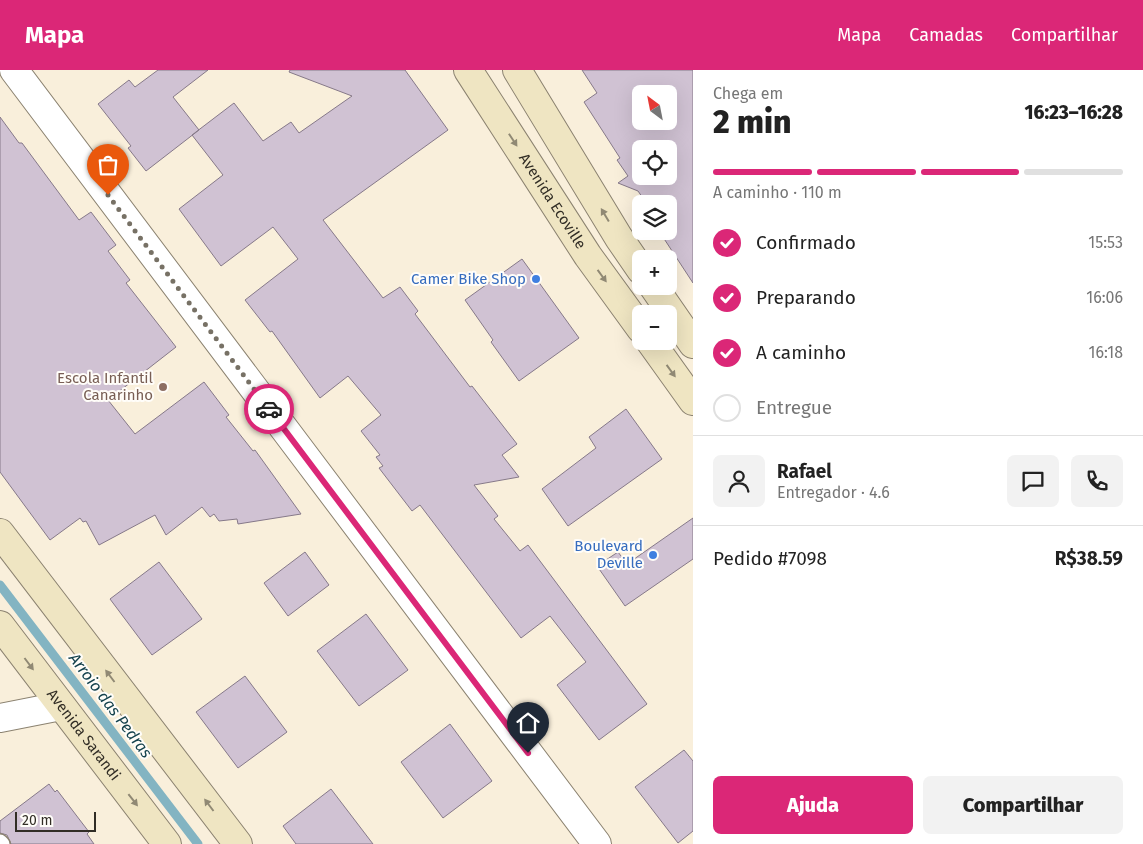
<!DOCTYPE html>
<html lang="pt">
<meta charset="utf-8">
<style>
:root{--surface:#fff;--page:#f2f2f2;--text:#222;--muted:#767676;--line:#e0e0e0;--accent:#db2777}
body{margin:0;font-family:"Fira Sans",sans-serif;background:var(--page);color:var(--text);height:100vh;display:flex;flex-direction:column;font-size:19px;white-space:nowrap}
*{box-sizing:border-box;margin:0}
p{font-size:16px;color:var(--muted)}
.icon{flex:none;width:28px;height:28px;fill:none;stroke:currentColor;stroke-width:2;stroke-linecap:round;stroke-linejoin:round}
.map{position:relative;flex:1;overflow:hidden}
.sheet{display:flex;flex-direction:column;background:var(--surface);width:450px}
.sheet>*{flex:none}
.needle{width:32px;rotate:328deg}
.controls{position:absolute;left:632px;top:15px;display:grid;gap:10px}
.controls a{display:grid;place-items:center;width:45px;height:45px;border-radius:8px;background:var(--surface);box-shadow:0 5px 20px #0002;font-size:25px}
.scale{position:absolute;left:15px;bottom:12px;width:81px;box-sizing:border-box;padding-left:5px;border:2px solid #312d25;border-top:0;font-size:14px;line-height:18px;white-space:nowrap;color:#312d25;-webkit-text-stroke:4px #fffdf9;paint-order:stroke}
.pin{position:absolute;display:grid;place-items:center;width:42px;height:42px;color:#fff;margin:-51px -21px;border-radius:50% 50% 50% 0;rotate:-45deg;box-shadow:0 0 5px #0007}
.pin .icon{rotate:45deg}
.courier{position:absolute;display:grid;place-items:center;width:50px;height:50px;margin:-25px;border:4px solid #db2777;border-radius:50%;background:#fff;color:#222;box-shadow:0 1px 6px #0007}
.summary em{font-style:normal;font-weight:800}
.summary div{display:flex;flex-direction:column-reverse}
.summary{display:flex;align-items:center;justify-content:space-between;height:85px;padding:0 20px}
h1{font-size:32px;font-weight:800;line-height:38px}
.bar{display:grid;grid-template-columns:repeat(4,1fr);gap:8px 5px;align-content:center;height:60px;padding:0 20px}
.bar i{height:6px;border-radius:4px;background:var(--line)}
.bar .selected{background:var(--accent)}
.bar p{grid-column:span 4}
.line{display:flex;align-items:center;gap:12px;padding:0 20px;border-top:1px solid var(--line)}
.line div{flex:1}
.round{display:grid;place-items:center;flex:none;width:52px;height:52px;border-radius:8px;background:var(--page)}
ol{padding:0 20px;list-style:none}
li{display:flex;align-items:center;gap:15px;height:55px}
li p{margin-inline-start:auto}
li .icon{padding:5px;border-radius:50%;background:var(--accent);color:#fff;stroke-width:4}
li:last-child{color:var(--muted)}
li i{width:28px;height:28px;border:2px solid var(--line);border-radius:50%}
.action{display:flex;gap:10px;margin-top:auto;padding:10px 20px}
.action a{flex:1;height:58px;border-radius:8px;background:var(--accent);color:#fff;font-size:20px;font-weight:800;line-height:58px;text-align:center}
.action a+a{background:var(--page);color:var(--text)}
header{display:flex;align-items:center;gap:30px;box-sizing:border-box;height:70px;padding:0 25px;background:var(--accent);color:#fff}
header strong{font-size:24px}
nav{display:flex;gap:28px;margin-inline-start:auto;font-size:18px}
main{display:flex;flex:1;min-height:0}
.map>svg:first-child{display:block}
</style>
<header>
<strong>Mapa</strong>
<nav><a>Mapa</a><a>Camadas</a><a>Compartilhar</a></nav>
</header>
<main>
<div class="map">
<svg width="693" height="774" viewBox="0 0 693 774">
<rect width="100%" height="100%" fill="#f9efdb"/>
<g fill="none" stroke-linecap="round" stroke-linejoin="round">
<path stroke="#83b4c2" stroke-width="9" d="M 0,515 L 198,774"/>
</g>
<path fill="#d0c2d3" stroke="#867989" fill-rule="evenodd" d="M 158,0 L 208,0 L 173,27 L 199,60 L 146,101 L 128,78 L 131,76 L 98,34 L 129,10 L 135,17 Z
M 290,0 L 405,0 L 448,60 L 323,150 L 383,228 L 400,217 L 418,241 L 415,244 L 470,317 L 472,316 L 517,374 L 502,385 L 519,407 L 474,415 L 498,446 L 494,449 L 520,481 L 528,475 L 647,634 L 599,670 L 557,615 L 586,592 L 550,546 L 521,568 L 420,435 L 412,441 L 379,398 L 383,396 L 376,387 L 380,385 L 361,361 L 381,345 L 348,306 L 320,328 L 272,261 L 270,262 L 245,230 L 298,189 L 273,157 L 221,196 L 179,139 L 223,105 L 192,65 L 234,33 L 263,71 L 291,52 L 299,63 L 352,26 L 289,2 Z
M 582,0 L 693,0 L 693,213 L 659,161 L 669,161 L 669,134 L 647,134 L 638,121 L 618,113 L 628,106 L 617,90 L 620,88 L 584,32 L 597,23 ZM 641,24 L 669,24 L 669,51 L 641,51 ZM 641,79 L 669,79 L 669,106 L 641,106 Z
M 0,47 L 19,73 L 22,73 L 79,150 L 91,142 L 116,175 L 108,181 L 130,210 L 126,213 L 176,277 L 108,330 L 135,364 L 204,312 L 229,345 L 226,347 L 253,381 L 255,380 L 301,444 L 238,454 L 237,449 L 219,451 L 214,444 L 210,447 L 202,437 L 166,465 L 155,445 L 99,475 L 86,451 L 83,452 L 80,448 L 50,470 L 0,402 Z
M 522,189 L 579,268 L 519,311 L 491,272 L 493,270 L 465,230 Z
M 626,339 L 662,389 L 568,456 L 542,419 L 596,378 L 589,367 Z
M 693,448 L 693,489 L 625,536 L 597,496 L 618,482 L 627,494 Z
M 305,482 L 329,515 L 288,546 L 264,513 Z
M 159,492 L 202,549 L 152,585 L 110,529 Z
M 366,544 L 408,600 L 359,636 L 317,581 Z
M 245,606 L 287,662 L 238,698 L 196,642 Z
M 450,654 L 492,711 L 443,748 L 401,692 Z
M 684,680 L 693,691 L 693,761 L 678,773 L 635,717 Z
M 49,714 L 55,722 L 57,720 L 89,762 L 87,764 L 94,774 L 11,774 L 7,765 L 0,763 L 0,751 Z
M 331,719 L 373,774 L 296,774 L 283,756 Z"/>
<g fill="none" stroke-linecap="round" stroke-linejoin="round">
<g stroke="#8b8270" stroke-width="18">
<path id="lane" d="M 0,772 L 2,774"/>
</g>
<g stroke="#8b8270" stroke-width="30">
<path id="street" d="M 14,0 L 597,774
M 0,648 L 61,636"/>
</g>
<g stroke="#8b8270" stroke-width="30">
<g id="secondary">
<path id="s1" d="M 468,0 L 588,186 L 641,259"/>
<path d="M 517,0 L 619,168 L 641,200"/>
<path d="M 653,216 L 693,274"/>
<path d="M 650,271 L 693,331"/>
<path d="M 0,463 L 238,774"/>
<path id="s2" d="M 0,555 L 167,774"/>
</g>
</g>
<use href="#lane" stroke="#fff" stroke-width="15"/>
<use href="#street" stroke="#fff" stroke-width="28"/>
<use href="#secondary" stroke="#efe5c2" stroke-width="28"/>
</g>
<defs><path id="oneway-solid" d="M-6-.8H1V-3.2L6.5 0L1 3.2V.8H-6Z" transform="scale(1.25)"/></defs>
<g fill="#908974">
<use href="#oneway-solid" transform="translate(513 70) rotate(57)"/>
<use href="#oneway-solid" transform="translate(605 145) rotate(-121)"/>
<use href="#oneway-solid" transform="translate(602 206) rotate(54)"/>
<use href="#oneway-solid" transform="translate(671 301) rotate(54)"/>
<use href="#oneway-solid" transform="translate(29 594) rotate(53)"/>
<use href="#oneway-solid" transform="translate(110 606) rotate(-127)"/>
<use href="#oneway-solid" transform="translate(133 730) rotate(52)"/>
<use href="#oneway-solid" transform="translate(209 735) rotate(-127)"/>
</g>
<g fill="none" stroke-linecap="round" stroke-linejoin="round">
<path stroke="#777165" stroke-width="5" stroke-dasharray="0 9" d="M 108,125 L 269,339"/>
<path stroke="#db2777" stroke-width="6" d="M 269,339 L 528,683"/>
</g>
<g fill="#3f7fe0" stroke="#fffdf9" stroke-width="2">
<circle cx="536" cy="209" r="5"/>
<circle cx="653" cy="485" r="5"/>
</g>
<circle fill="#8d6e63" stroke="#fffdf9" stroke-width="2" cx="163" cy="317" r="5"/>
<g text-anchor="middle" stroke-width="4" stroke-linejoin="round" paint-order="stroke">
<g font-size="15" fill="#312d25" stroke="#fffdf9">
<text dy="5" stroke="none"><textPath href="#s1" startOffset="156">Avenida Ecoville</textPath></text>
<text dy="5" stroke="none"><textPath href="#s2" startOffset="138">Avenida Sarandi</textPath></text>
</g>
<g font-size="15" fill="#366cbe" stroke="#fffdf9" text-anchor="end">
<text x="526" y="214">Camer Bike Shop</text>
<text x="643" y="481">Boulevard<tspan x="643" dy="17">Deville</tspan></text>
</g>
<g font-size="15" fill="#785e54" stroke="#fffdf9" text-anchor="end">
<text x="153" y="313">Escola Infantil<tspan x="153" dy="17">Canarinho</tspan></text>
</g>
<g font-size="16" font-style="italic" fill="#15424d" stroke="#fffdf9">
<text transform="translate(111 635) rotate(53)" y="6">Arroio das Pedras</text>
</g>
</g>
</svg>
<div class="controls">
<a><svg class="needle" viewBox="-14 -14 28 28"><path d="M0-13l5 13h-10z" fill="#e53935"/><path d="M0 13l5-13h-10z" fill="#767676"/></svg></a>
<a><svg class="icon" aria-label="locate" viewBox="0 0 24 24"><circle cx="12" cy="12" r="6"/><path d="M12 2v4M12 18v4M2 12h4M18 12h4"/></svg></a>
<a><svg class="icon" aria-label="layers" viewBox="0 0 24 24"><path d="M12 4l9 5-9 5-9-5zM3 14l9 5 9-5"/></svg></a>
<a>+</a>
<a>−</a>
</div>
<div class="scale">20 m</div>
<div class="pin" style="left:108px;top:125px;background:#ea580c"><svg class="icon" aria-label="bag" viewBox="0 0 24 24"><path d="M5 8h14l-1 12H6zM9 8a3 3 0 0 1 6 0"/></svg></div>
<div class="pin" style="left:528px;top:683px;background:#1f2937"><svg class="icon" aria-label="home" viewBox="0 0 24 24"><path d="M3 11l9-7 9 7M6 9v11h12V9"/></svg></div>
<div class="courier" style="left:269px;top:339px"><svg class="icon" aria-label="car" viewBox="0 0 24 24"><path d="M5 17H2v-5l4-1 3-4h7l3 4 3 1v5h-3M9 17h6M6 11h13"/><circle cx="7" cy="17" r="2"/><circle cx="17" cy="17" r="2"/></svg></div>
</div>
<section class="sheet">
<div class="summary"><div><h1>2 min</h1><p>Chega em</p></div><em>16:23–16:28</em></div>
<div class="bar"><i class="selected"></i><i class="selected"></i><i class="selected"></i><i></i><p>A caminho · 110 m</p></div>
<ol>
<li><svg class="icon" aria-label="check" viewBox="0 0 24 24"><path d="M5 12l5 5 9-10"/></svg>Confirmado<p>15:53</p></li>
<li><svg class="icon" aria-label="check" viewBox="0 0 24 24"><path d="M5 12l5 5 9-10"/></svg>Preparando<p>16:06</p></li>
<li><svg class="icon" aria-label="check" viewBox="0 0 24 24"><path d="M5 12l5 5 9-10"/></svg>A caminho<p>16:18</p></li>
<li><i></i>Entregue</li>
</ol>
<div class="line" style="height:90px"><a class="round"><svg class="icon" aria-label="person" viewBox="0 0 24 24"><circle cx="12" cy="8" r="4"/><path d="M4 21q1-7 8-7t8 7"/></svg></a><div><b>Rafael</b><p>Entregador · 4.6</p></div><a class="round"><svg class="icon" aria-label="chat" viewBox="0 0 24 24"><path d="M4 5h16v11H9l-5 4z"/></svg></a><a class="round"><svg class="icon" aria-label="phone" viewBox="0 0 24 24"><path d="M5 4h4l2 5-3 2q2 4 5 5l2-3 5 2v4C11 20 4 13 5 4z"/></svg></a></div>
<div class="line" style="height:65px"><div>Pedido #7098</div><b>R$38.59</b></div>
<div class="action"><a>Ajuda</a><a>Compartilhar</a></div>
</section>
</main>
